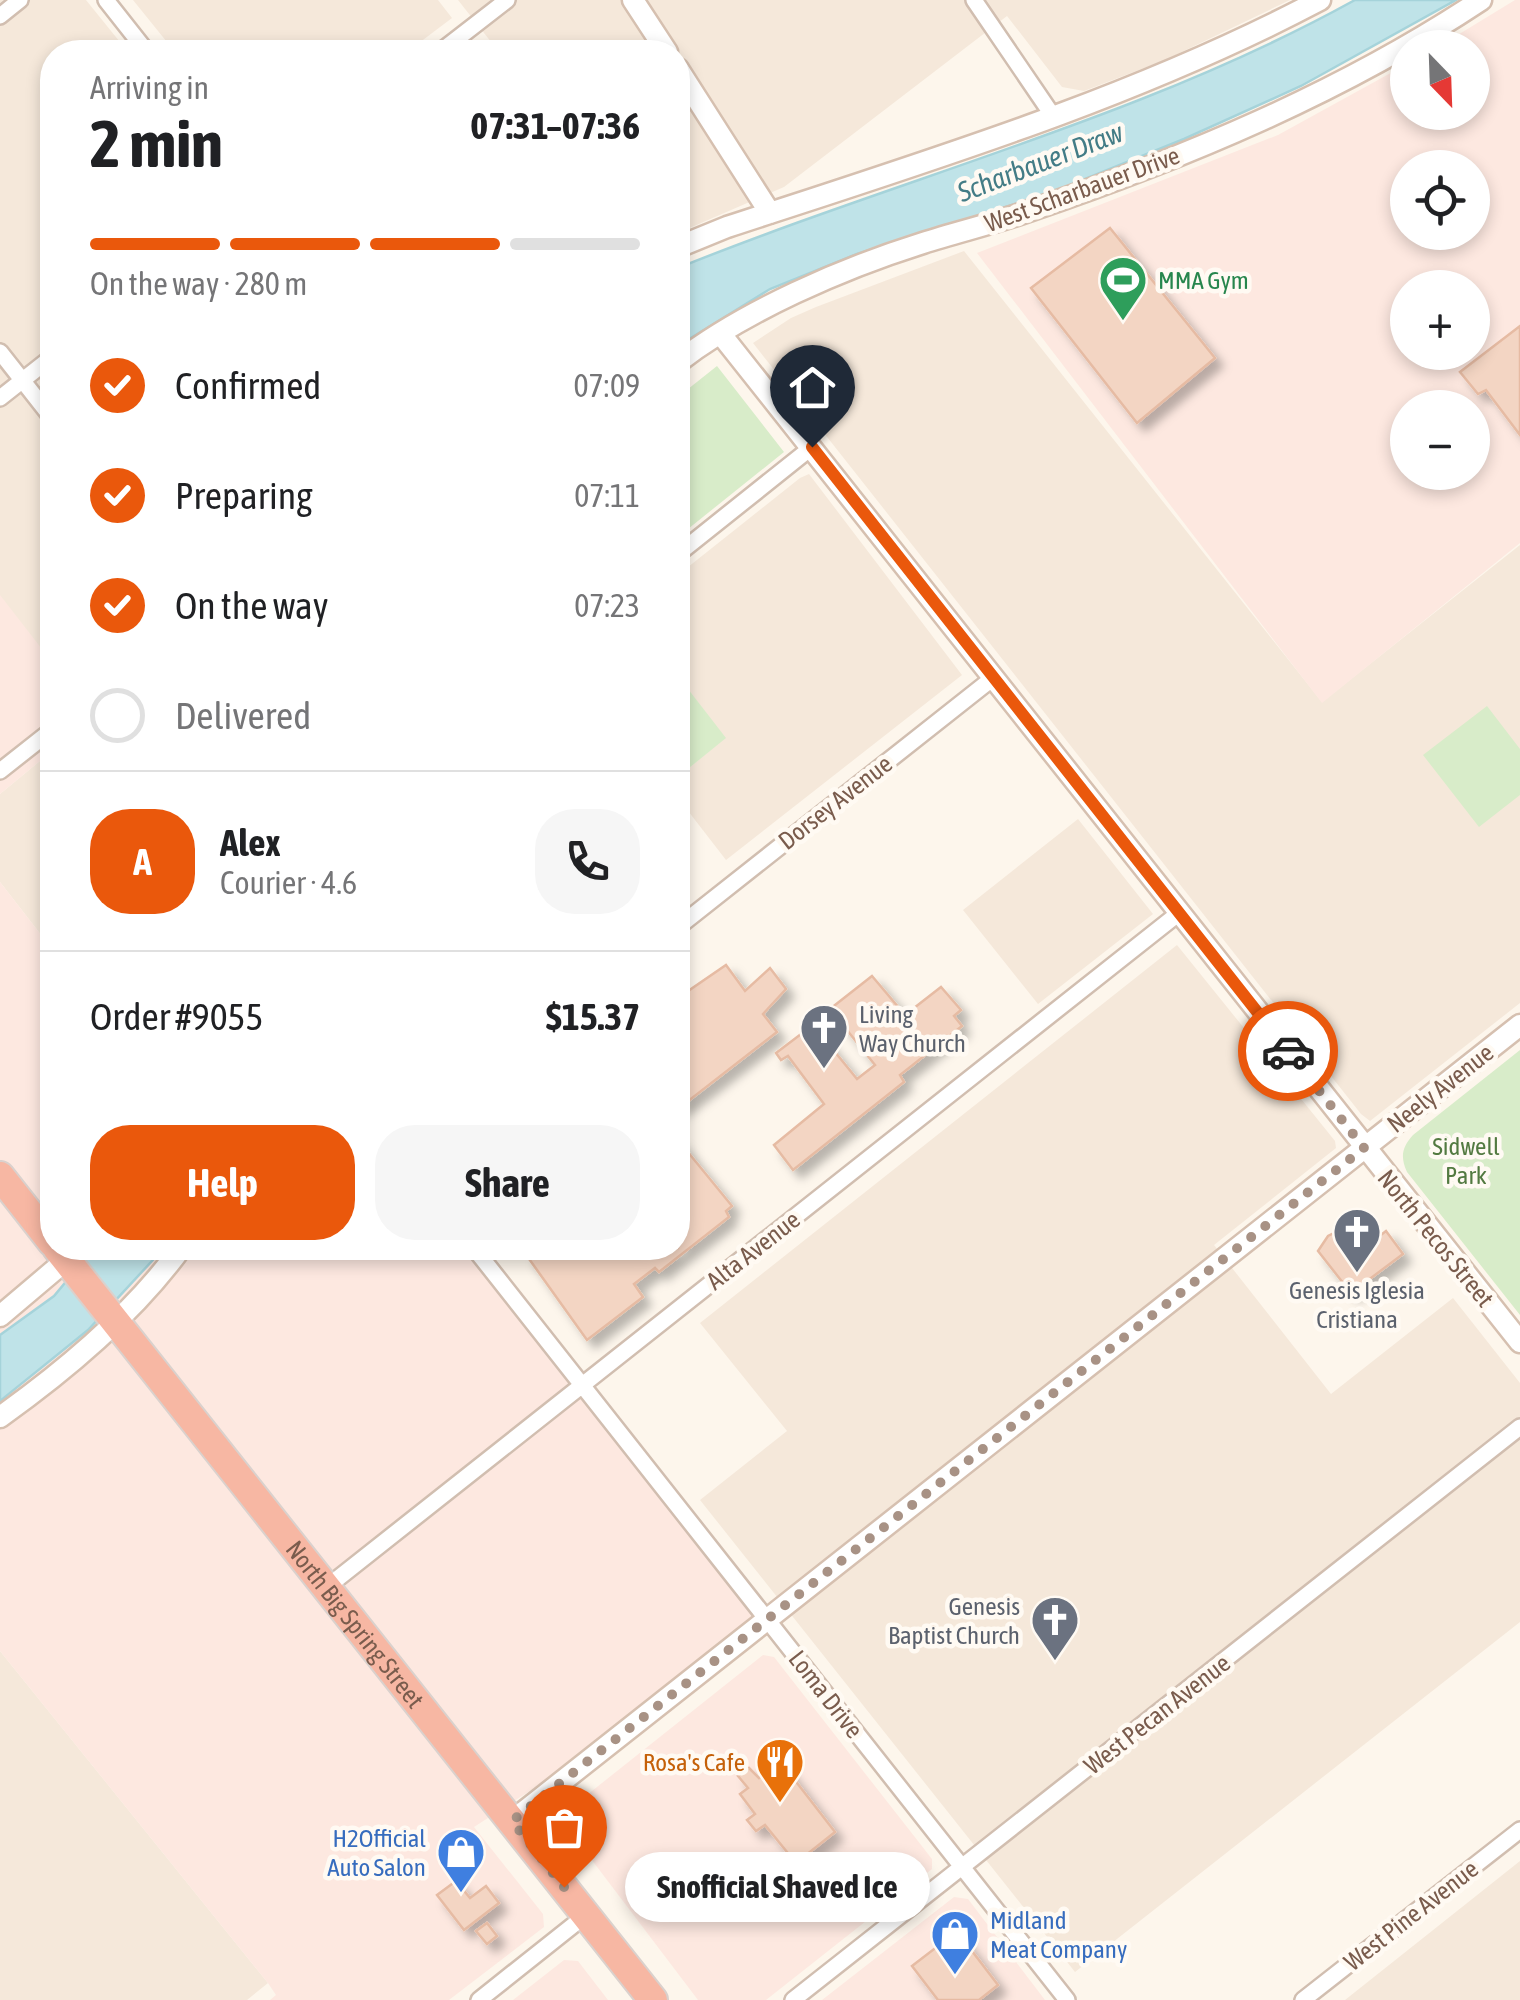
<!DOCTYPE html>
<meta charset="utf-8">
<style>
:root{--surface:#fff;--page:#f6f6f6;--text:#202124;--muted:#757577;--line:#e0e0e0;--accent:#ea580c}
body{margin:0;font-family:"Asap Condensed",sans-serif;background:var(--page);color:var(--text);height:100vh;display:flex;flex-direction:column;font-size:38px;white-space:nowrap}
*{box-sizing:border-box;margin:0}
p{font-size:32px;color:var(--muted)}
.icon{flex:none;width:55px;height:55px;fill:none;stroke:currentColor;stroke-width:2;stroke-linecap:round;stroke-linejoin:round}
.map{position:relative;flex:1;overflow:hidden}
.sheet{position:absolute;left:40px;top:40px;width:650px;height:1220px;display:flex;flex-direction:column;background:var(--surface);border-radius:40px;box-shadow:0 5px 15px #0003}
.sheet>*{flex:none}
.needle{width:65px;rotate:157deg}
.controls{position:absolute;left:1390px;top:30px;display:grid;gap:20px}
.controls a{display:grid;place-items:center;width:100px;height:100px;border-radius:50%;background:var(--surface);box-shadow:0 5px 15px #0003;font-size:50px}
.pin{position:absolute;display:grid;place-items:center;width:85px;height:85px;color:#fff;margin:-102px -42px;border-radius:50% 50% 50% 0;rotate:-45deg;box-shadow:0 0 10px #0007}
.pin .icon{rotate:45deg}
.courier{position:absolute;display:grid;place-items:center;width:100px;height:100px;margin:-50px;border:8px solid #ea580c;border-radius:50%;background:#fff;color:#222;box-shadow:0 2px 12px #0007}
.bubble{position:absolute;height:70px;border-radius:35px;background:var(--surface);box-shadow:0 5px 15px #0003;font-size:32px;font-weight:700;line-height:70px;text-align:center}
.summary em{font-style:normal;font-weight:700}
.summary div{display:flex;flex-direction:column-reverse}
.summary{display:flex;align-items:center;justify-content:space-between;height:170px;padding:0 50px}
h1{font-size:65px;font-weight:700;line-height:75px}
.bar{display:grid;grid-template-columns:repeat(4,1fr);gap:15px 10px;align-content:center;height:120px;padding:0 50px}
.bar i{height:12px;border-radius:8px;background:var(--line)}
.bar .current{background:var(--accent)}
.bar p{grid-column:span 4}
.line{display:flex;align-items:center;gap:25px;padding:0 50px;border-top:2px solid var(--line)}
.line div{flex:1}
.round{display:grid;place-items:center;flex:none;width:105px;height:105px;border-radius:40px;background:var(--page)}
ol{padding:0 50px;list-style:none}
li{display:flex;align-items:center;gap:30px;height:110px}
li p{margin-inline-start:auto}
li .icon{padding:10px;border-radius:50%;background:var(--accent);color:#fff;stroke-width:4}
li:last-child{color:var(--muted)}
li i{width:55px;height:55px;border:5px solid var(--line);border-radius:50%}
.button{display:flex;gap:20px;margin-top:auto;padding:20px 50px}
.button a{flex:1;height:115px;border-radius:40px;background:var(--accent);color:#fff;font-size:40px;font-weight:700;line-height:115px;text-align:center}
.button a+a{background:var(--page);color:var(--text)}
.map>svg:first-child{display:block}
</style>
<div class="map">
<svg width="1520" height="2000" viewBox="0 0 1520 2000">
<defs>
<filter id="shadow"><feDropShadow dx="8" dy="8" stdDeviation="5" flood-color="#0004"/></filter>
</defs>
<rect width="100%" height="100%" fill="#fdf6ec"/>
<path fill="#f5e8da" d="M 0,0 L 86,0 L 128,52 L 52,52 L 52,714 L 0,755 Z
M 133,0 L 438,0 L 452,18 L 407,52 L 175,52 Z
M 458,0 L 1290,0 L 1165,60 L 1084,91 L 1062,87 L 1007,16 L 784,187 L 678,233 L 678,52 L 499,52 Z
M 964,251 L 1322,702 L 1520,545 L 1520,1003 L 1370,1121 L 1361,1114 L 753,343 L 791,318 L 816,307 Z
M 809,474 L 962,675 L 726,860 L 678,798 L 678,777 L 725,738 L 678,676 L 678,575 L 800,478 Z
M 52,751 L 52,949 L 0,882 L 0,794 Z
M 1078,819 L 1153,914 L 1038,1004 L 963,910 Z
M 1177,945 L 1335,1141 L 1336,1148 L 1214,1245 L 1331,1394 L 1453,1298 L 1520,1383 L 1520,1622 L 1075,1972 L 700,1500 L 787,1431 L 700,1323 Z
M 0,1651 L 268,1983 L 247,2000 L 0,2000 Z
M 1520,1861 L 1520,2000 L 1345,2000 Z"/>
<path fill="#fde8e0" fill-rule="evenodd" d="M 1515,0 L 1520,0 L 1520,543 L 1322,703 L 977,253 L 1278,135 L 1407,64 L 1408,112 L 1472,112 L 1472,48 L 1438,47 ZM 1408,168 L 1472,168 L 1472,232 L 1408,232 ZM 1408,288 L 1472,288 L 1472,352 L 1408,352 ZM 1408,408 L 1472,408 L 1472,472 L 1408,472 Z
M 0,595 L 52,662 L 52,751 L 0,794 Z
M 0,882 L 52,949 L 52,1248 L 474,1248 L 768,1620 L 650,1713 L 474,1827 L 543,1914 L 544,1927 L 449,2000 L 270,2000 L 276,1995 L 268,1983 L 0,1651 Z
M 763,1655 L 774,1657 L 932,1859 L 932,1869 L 766,2000 L 698,2000 L 563,1822 L 563,1814 Z
M 954,1897 L 968,1899 L 1045,2000 L 822,2000 Z
M 564,1960 L 578,1961 L 608,2000 L 513,2000 Z"/>
<path fill="#d8ecc9" d="M 717,366 L 784,452 L 678,537 L 678,397 Z
M 678,676 L 726,738 L 678,777 Z
M 1487,706 L 1520,749 L 1520,795 L 1479,827 L 1423,755 Z
M 1520,1050 L 1520,1315 L 1407,1172 C 1400,1157 1402,1147 1413,1135 Z"/>
<path fill="#bfe3e8" stroke="#a5d3da" stroke-width="2.5" d="M 1355,0 L 1456,0 L 1301,86 L 1184,139 L 1053,192 L 857,254 L 770,289 L 678,346 L 678,268 C 903,177 1142,118 1355,0 Z
M 94,1248 L 164,1248 L 88,1330 L 0,1401 L 0,1335 L 54,1296 Z"/>
<path fill="#f3d5c3" stroke="#e6bba3" stroke-width="2.5" filter="url(#shadow)" d="M 1110,228 L 1215,358 L 1137,423 L 1031,288 Z
M 1520,326 L 1520,435 L 1486,390 L 1478,394 L 1460,372 Z
M 726,965 L 745,991 L 770,968 L 786,989 L 763,1014 L 777,1032 L 678,1109 L 678,998 Z
M 872,976 L 905,1015 L 941,987 L 961,1010 L 954,1016 L 962,1026 L 900,1075 L 904,1082 L 793,1170 L 774,1145 L 824,1104 L 788,1056 L 781,1060 L 776,1053 L 813,1025 L 857,1079 L 875,1065 L 830,1009 Z
M 678,1140 L 732,1206 L 726,1211 L 729,1217 L 659,1272 L 655,1268 L 634,1284 L 643,1297 L 587,1340 L 527,1256 L 534,1248 L 678,1248 Z
M 1342,1229 L 1359,1252 L 1386,1231 L 1403,1254 L 1351,1293 L 1318,1251 L 1328,1236 Z
M 780,1761 L 835,1832 L 796,1863 L 765,1825 L 756,1831 L 747,1820 L 755,1814 L 740,1794 L 748,1788 L 738,1776 L 749,1768 L 759,1778 Z
M 456,1881 L 470,1898 L 486,1886 L 499,1903 L 464,1930 L 437,1895 Z
M 487,1923 L 497,1936 L 487,1944 L 476,1931 Z
M 951,1936 L 962,1938 L 998,1985 L 979,2000 L 938,2000 L 912,1966 Z"/>
<g fill="none" stroke-linecap="round" stroke-linejoin="round">
<g stroke="#d1beb0" stroke-width="20">
<path id="street" d="M 106,0 L 147,52
M 974,0 L 1053,116
M 0,16 L 20,0
M 440,52 L 507,0
M 0,352 L 52,418
M 0,398 L 52,357
M 678,554 L 812,447
M 0,771 L 52,730
M 678,927 L 993,678
M 474,1248 L 1067,2000
M 327,1587 L 1179,913
M 479,2000 L 586,1915
M 793,2000 L 1520,1427
M 1303,2000 L 1520,1830"/>
</g>
<g stroke="#d6c0b0" stroke-width="25">
<path id="secondary" d="M 633,0 L 667,52
M 678,69 L 770,213
M 678,247 L 727,227 C 928,161 1132,99 1320,0
M 720,333 L 1520,1342
M 678,362 C 744,311 843,268 923,243 C 957,232 992,224 1026,212 C 1184,158 1341,93 1481,0
M 0,1316 L 58,1267 L 75,1248
M 0,1417 C 66,1370 133,1314 181,1248
M 512,1821 L 1520,1025"/>
</g>
<g stroke="#dad1cd" stroke-width="32">
<g id="highway">
<path d="M 0,1176 L 52,1242"/>
<path id="s1" d="M 57,1248 L 653,2000"/>
</g>
</g>
<use href="#street" stroke="#fff" stroke-width="15"/>
<use href="#secondary" stroke="#fff" stroke-width="20"/>
<use href="#highway" stroke="#f7b7a3" stroke-width="28"/>
</g>
<g fill="none" stroke-linecap="round" stroke-linejoin="round">
<path stroke="#a89285" stroke-width="10" stroke-dasharray="0 18" d="M 564,1887 L 512,1821 L 1364,1148 L 1288,1051"/>
<path stroke="#ea580c" stroke-width="12" d="M 812,447 L 1288,1051"/>
</g>
<defs>
<g id="stadium-pin" transform="scale(2.5)"><path d="M0 17L-7.5 6A9.5 9.5 0 1 1 7.5 6Z" fill="#2e9e5b" stroke="#fffaf3"/><path d="M0-5a6.5 5 0 1 0 0 10a6.5 5 0 1 0 0-10ZM-3.5-1.8h7v3.6h-7Z" fill="#fff"/></g>
<g id="church-pin" transform="scale(2.5)"><path d="M0 17L-7.5 6A9.5 9.5 0 1 1 7.5 6Z" fill="#6b7280" stroke="#fffaf3"/><path d="M-1.2-6h2.4v3.5h3.3v2.4h-3.3V6h-2.4V-.1h-3.3v-2.4h3.3Z" fill="#fff"/></g>
<g id="restaurant-pin" transform="scale(2.5)"><path d="M0 17L-7.5 6A9.5 9.5 0 1 1 7.5 6Z" fill="#e8710a" stroke="#fffaf3"/><path d="M-5-6h1v4h1v-4h1v4h1v-4h1v5L-1.5 .5V6h-2V.5L-5-1ZM5-6V6H3V1.5H1.5Q1.5-4 5-6Z" fill="#fff"/></g>
<g id="shop-pin" transform="scale(2.5)"><path d="M0 17L-7.5 6A9.5 9.5 0 1 1 7.5 6Z" fill="#3f7fe0" stroke="#fffaf3"/><path d="M-5-2.5h2.3a2.7 3.5 0 0 1 5.4 0H5L5.5 6h-11ZM-1.5-2.5h3a1.5 2.3 0 0 0-3 0Z" fill="#fff"/></g>
</defs>
<g fill-rule="evenodd">
<use href="#stadium-pin" x="1123" y="280"/>
<use href="#church-pin" x="824" y="1028"/>
<use href="#church-pin" x="1357" y="1232"/>
<use href="#church-pin" x="1055" y="1620"/>
<use href="#restaurant-pin" x="780" y="1762"/>
<use href="#shop-pin" x="461" y="1852"/>
<use href="#shop-pin" x="955" y="1934"/>
</g>
<g text-anchor="middle" stroke-width="9" stroke-linejoin="round" paint-order="stroke">
<g font-size="25" fill="#7a5c4d" stroke="#fffaf3">
<text transform="translate(1082 189) rotate(-20)" y="9">West Scharbauer Drive</text>
<text transform="translate(835 802) rotate(-38)" y="9">Dorsey Avenue</text>
<text transform="translate(1440 1088) rotate(-38)" y="9">Neely Avenue</text>
<text transform="translate(1436 1238) rotate(51)" y="9">North Pecos Street</text>
<text transform="translate(753 1250) rotate(-38)" y="9">Alta Avenue</text>
<text dy="9" stroke="none"><textPath href="#s1" startOffset="480">North Big Spring Street</textPath></text>
<text transform="translate(826 1694) rotate(52)" y="9">Loma Drive</text>
<text transform="translate(1157 1714) rotate(-38)" y="9">West Pecan Avenue</text>
<text transform="translate(1411 1915) rotate(-38)" y="9">West Pine Avenue</text>
</g>
<g font-size="25" fill="#27864d" stroke="#fffaf3" text-anchor="start">
<text x="1158" y="289">MMA Gym</text>
</g>
<g font-size="25" fill="#5b616d" stroke="#fffaf3" text-anchor="start">
<text x="859" y="1023">Living<tspan x="859" dy="29">Way Church</tspan></text>
<text x="1357" y="1299" text-anchor="middle">Genesis Iglesia<tspan x="1357" dy="29">Cristiana</tspan></text>
<text x="1020" y="1615" text-anchor="end">Genesis<tspan x="1020" dy="29">Baptist Church</tspan></text>
</g>
<g font-size="25" fill="#537a41" stroke="#fffaf3">
<text x="1466" y="1155">Sidwell<tspan x="1466" dy="29">Park</tspan></text>
</g>
<g font-size="25" fill="#c56008" stroke="#fffaf3" text-anchor="end">
<text x="745" y="1771">Rosa's Cafe</text>
</g>
<g font-size="25" fill="#366cbe" stroke="#fffaf3" text-anchor="end">
<text x="426" y="1847">H2Official<tspan x="426" dy="29">Auto Salon</tspan></text>
<text x="990" y="1929" text-anchor="start">Midland<tspan x="990" dy="29">Meat Company</tspan></text>
</g>
<g font-size="28" font-style="italic" fill="#437c86" stroke="#fffaf3">
<text transform="translate(1040 162) rotate(-21)" y="10">Scharbauer Draw</text>
</g>
</g>
</svg>
<div class="controls">
<a><svg class="needle" viewBox="-14 -14 28 28"><path d="M0-13l5 13h-10z" fill="#e53935"/><path d="M0 13l5-13h-10z" fill="#757577"/></svg></a>
<a><svg class="icon" aria-label="locate" viewBox="0 0 24 24"><circle cx="12" cy="12" r="6"/><path d="M12 2v4M12 18v4M2 12h4M18 12h4"/></svg></a>
<a>+</a>
<a>−</a>
</div>
<div class="pin" style="left:564px;top:1887px;background:#ea580c"><svg class="icon" aria-label="bag" viewBox="0 0 24 24"><path d="M5 8h14l-1 12H6zM9 8a3 3 0 0 1 6 0"/></svg></div>
<div class="pin" style="left:812px;top:447px;background:#1f2937"><svg class="icon" aria-label="home" viewBox="0 0 24 24"><path d="M3 11l9-7 9 7M6 9v11h12V9"/></svg></div>
<div class="courier" style="left:1288px;top:1051px"><svg class="icon" aria-label="car" viewBox="0 0 24 24"><path d="M5 17H2v-5l4-1 3-4h7l3 4 3 1v5h-3M9 17h6M6 11h13"/><circle cx="7" cy="17" r="2"/><circle cx="17" cy="17" r="2"/></svg></div>
<div class="bubble" style="left:625px;top:1852px;width:305px">Snofficial Shaved Ice</div>
<section class="sheet">
<div class="summary"><div><h1>2 min</h1><p>Arriving in</p></div><em>07:31–07:36</em></div>
<div class="bar"><i class="current"></i><i class="current"></i><i class="current"></i><i></i><p>On the way · 280 m</p></div>
<ol>
<li><svg class="icon" aria-label="check" viewBox="0 0 24 24"><path d="M5 12l5 5 9-10"/></svg>Confirmed<p>07:09</p></li>
<li><svg class="icon" aria-label="check" viewBox="0 0 24 24"><path d="M5 12l5 5 9-10"/></svg>Preparing<p>07:11</p></li>
<li><svg class="icon" aria-label="check" viewBox="0 0 24 24"><path d="M5 12l5 5 9-10"/></svg>On the way<p>07:23</p></li>
<li><i></i>Delivered</li>
</ol>
<div class="line" style="height:180px"><b class="round" style="background:var(--accent);color:#fff">A</b><div><b>Alex</b><p>Courier · 4.6</p></div><a class="round"><svg class="icon" aria-label="phone" viewBox="0 0 24 24"><path d="M5 4h4l2 5-3 2q2 4 5 5l2-3 5 2v4C11 20 4 13 5 4z"/></svg></a></div>
<div class="line" style="height:130px"><div>Order #9055</div><b>$15.37</b></div>
<div class="button"><a>Help</a><a>Share</a></div>
</section>
</div>
